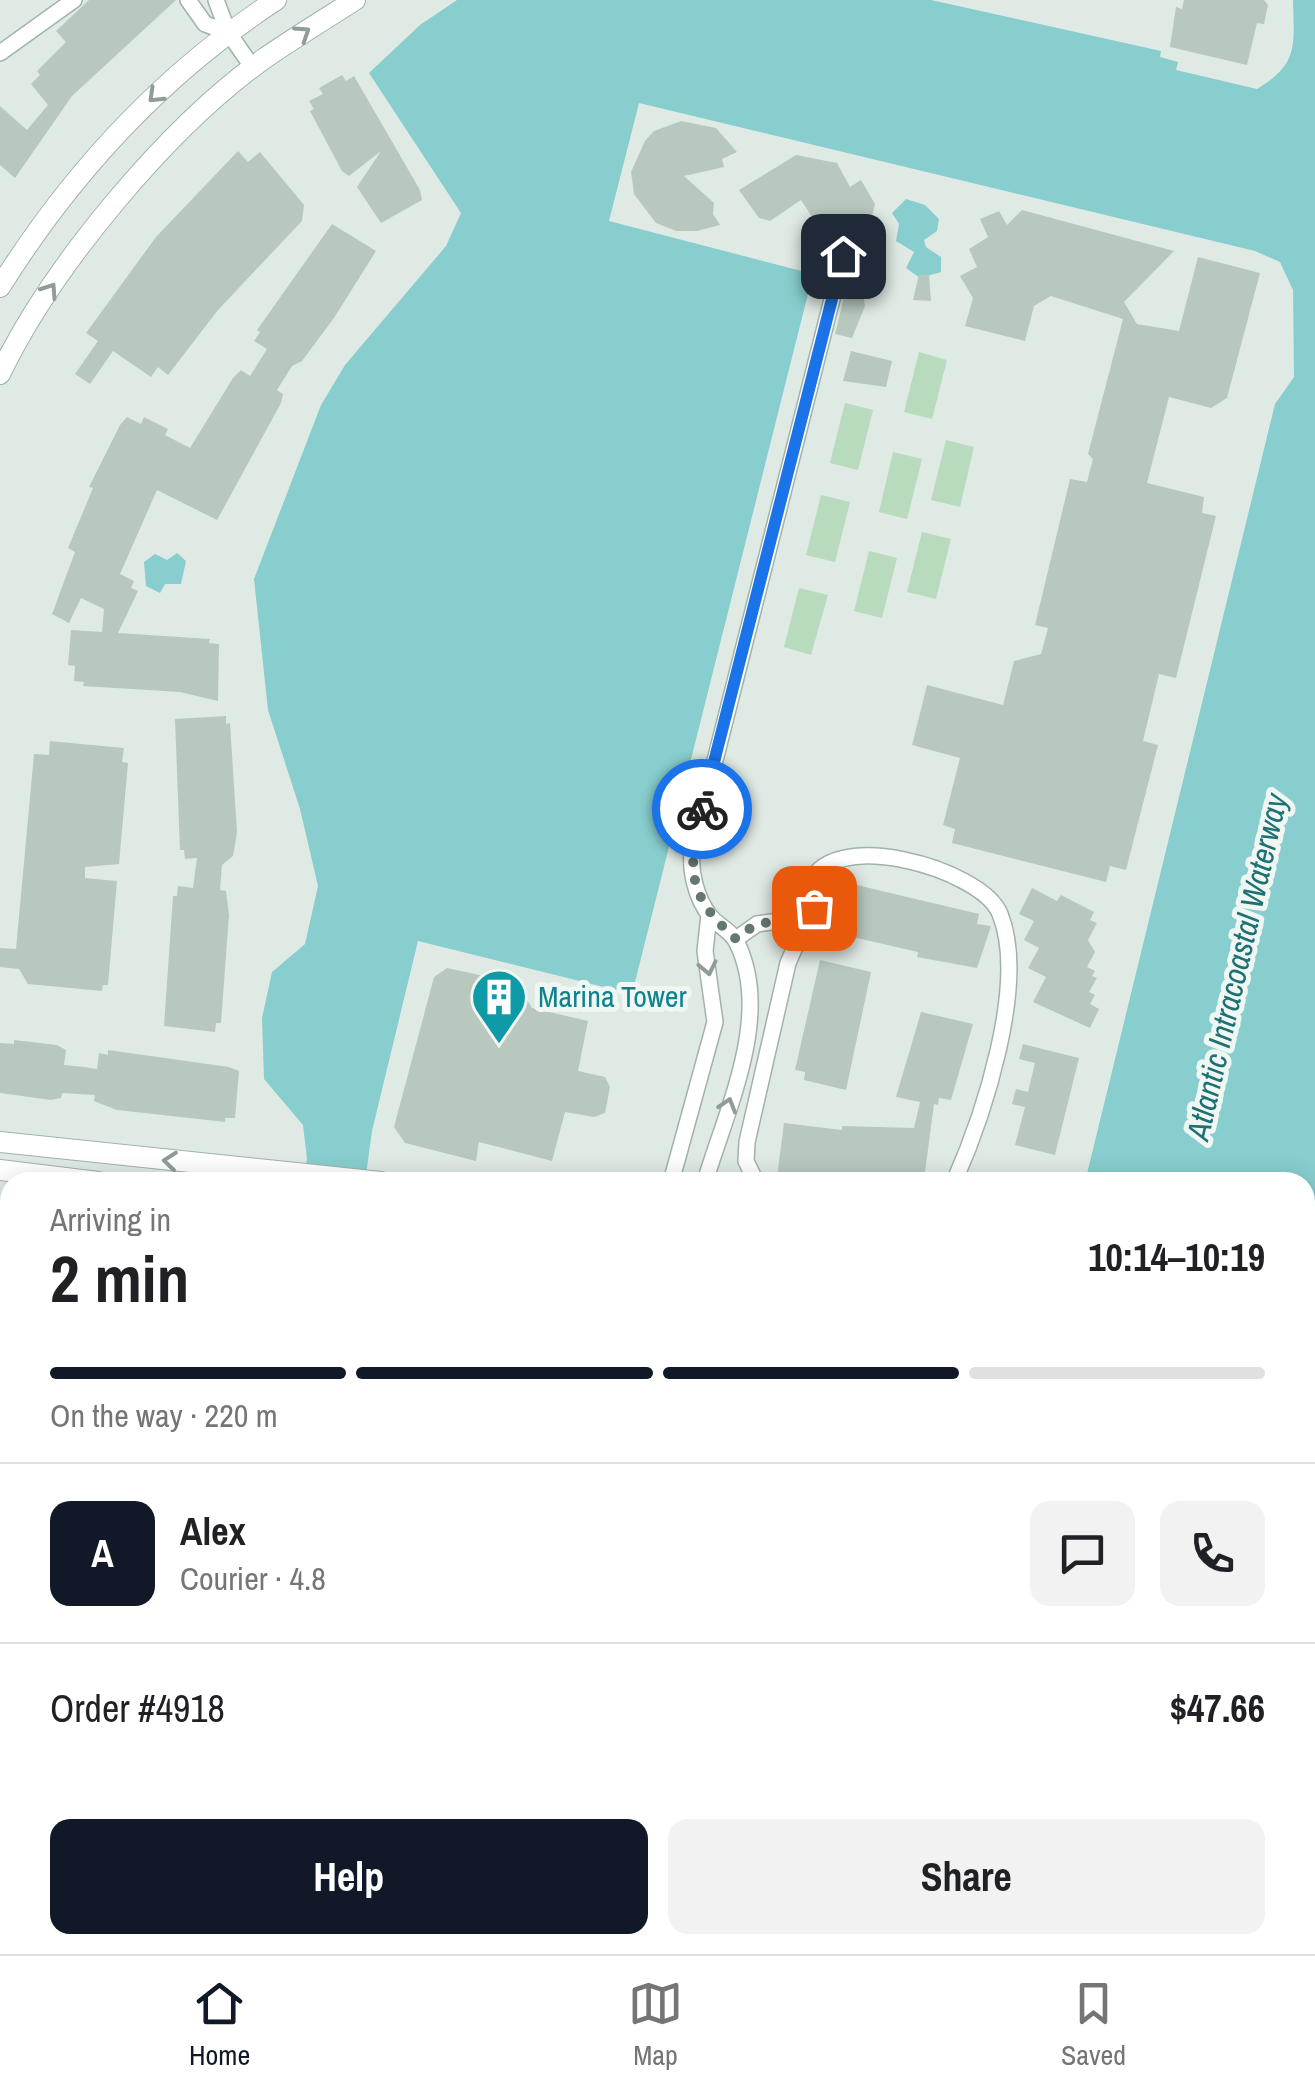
<!DOCTYPE html>
<meta charset="utf-8">
<style>
:root{--surface:#fff;--page:#f2f2f2;--text:#202124;--muted:#757577;--line:#e0e0e0;--accent:#111827}
body{margin:0;font-family:"Archivo Narrow",sans-serif;background:var(--page);color:var(--text);height:100vh;display:flex;flex-direction:column;font-size:38px;white-space:nowrap}
*{box-sizing:border-box;margin:0}
p{font-size:32px;color:var(--muted)}
.icon{flex:none;width:55px;height:55px;fill:none;stroke:currentColor;stroke-width:2;stroke-linecap:round;stroke-linejoin:round}
.map{position:relative;flex:1;overflow:hidden}
.side{position:absolute;left:0px;top:1172px;width:1315px;height:782px;display:flex;flex-direction:column;background:var(--surface);border-radius:30px 30px 0 0;box-shadow:0 5px 25px #0003}
.side>*{flex:none}
.pin{position:absolute;display:grid;place-items:center;width:85px;height:85px;color:#fff;margin:-42px;border-radius:20px;box-shadow:0 5px 15px #0006}
.courier{position:absolute;display:grid;place-items:center;width:100px;height:100px;margin:-50px;border:8px solid #1a73e8;border-radius:50%;background:#fff;color:#222;box-shadow:0 2px 12px #0007}
.headline em{font-style:normal;font-weight:800}
.headline div{display:flex;flex-direction:column-reverse}
.headline{display:flex;align-items:center;justify-content:space-between;height:170px;padding:0 50px}
h1{font-size:65px;font-weight:800;line-height:75px}
.bar{display:grid;grid-template-columns:repeat(4,1fr);gap:15px 10px;align-content:center;height:120px;padding:0 50px}
.bar i{height:12px;border-radius:8px;background:var(--line)}
.bar .on{background:var(--accent)}
.bar p{grid-column:span 4}
.line{display:flex;align-items:center;gap:25px;padding:0 50px;border-top:2px solid var(--line)}
.line div{flex:1}
.round{display:grid;place-items:center;flex:none;width:105px;height:105px;border-radius:20px;background:var(--page)}
.primary-button{display:flex;gap:20px;margin-top:auto;padding:20px 50px}
.primary-button a{flex:1;height:115px;border-radius:20px;background:var(--accent);color:#fff;font-size:40px;font-weight:800;line-height:115px;text-align:center}
.primary-button a+a{background:var(--page);color:var(--text)}
.tab-bar{display:flex;justify-content:space-around;align-items:center;height:140px;border-top:2px solid var(--line);background:var(--surface);font-size:28px;color:var(--muted)}
.tab-bar a{display:grid;justify-items:center;gap:5px}
.tab-bar .on{color:var(--accent)}
.map>svg:first-child{display:block}
</style>
<div class="map">
<svg width="1315" height="1954" viewBox="0 0 1315 1954">
<rect width="100%" height="100%" fill="#dfeae4"/>
<path fill="#b8dbbd" d="M 919,352 L 947,360 L 932,419 L 904,412 Z
M 845,403 L 873,410 L 858,470 L 830,463 Z
M 946,440 L 974,447 L 960,507 L 931,500 Z
M 893,452 L 922,459 L 907,519 L 879,512 Z
M 821,495 L 850,502 L 835,562 L 806,555 Z
M 922,532 L 951,539 L 936,599 L 907,592 Z
M 869,551 L 897,558 L 882,618 L 854,611 Z
M 799,588 L 828,595 L 811,655 L 784,647 Z"/>
<path fill="#88cecf" d="M 457,0 L 931,0 L 1161,51 L 1160,57 L 1178,62 L 1176,70 L 1257,89 C 1299,64 1294,45 1293,0 L 1315,0 L 1315,1304 L 1305,1315 L 1305,1182 L 1085,1182 L 1275,404 L 1294,377 L 1293,290 L 1280,262 L 1255,251 L 639,103 L 609,221 L 813,274 L 632,994 L 418,941 L 372,1131 L 365,1182 L 302,1182 L 307,1159 L 303,1125 L 264,1079 L 262,1018 L 272,972 L 305,944 L 318,886 L 300,809 L 268,710 L 254,579 L 321,405 L 345,365 L 446,246 L 461,213 L 369,73 L 420,25 Z
M 906,199 L 925,205 L 939,219 L 937,231 L 924,240 L 926,247 L 941,257 L 941,272 L 920,278 L 906,268 L 914,252 L 896,241 L 899,224 L 892,213 Z
M 177,553 L 186,561 L 181,584 L 165,584 L 160,593 L 146,586 L 144,562 L 155,554 L 167,560 Z
M 0,1521 L 10,1522 L 10,1622 L 0,1621 Z
M 352,1945 L 576,1945 L 576,1946 L 573,1954 L 351,1954 Z
M 874,1945 L 1146,1945 L 1143,1954 L 870,1954 Z"/>
<path fill="#b8c8bf" d="M 89,0 L 176,0 L 72,96 L 15,178 L 0,165 L 0,106 L 27,130 L 48,105 L 31,84 L 40,75 L 37,71 L 66,42 L 56,31 Z
M 1184,0 L 1264,0 L 1268,5 L 1264,24 L 1257,23 L 1247,65 L 1170,47 L 1176,7 L 1182,9 Z
M 342,75 L 346,81 L 354,76 L 420,190 L 422,200 L 381,223 L 357,187 L 381,151 L 349,176 L 342,171 L 310,111 L 314,109 L 309,101 L 323,94 L 319,88 Z
M 681,121 L 716,128 L 737,152 L 722,159 L 724,167 L 684,176 L 714,203 L 713,214 L 720,225 L 697,231 L 676,231 L 656,223 L 634,194 L 631,172 L 645,141 L 654,131 Z
M 238,151 L 248,162 L 260,152 L 304,205 L 302,221 L 218,310 L 168,375 L 158,367 L 151,377 L 113,351 L 90,384 L 75,374 L 98,341 L 86,333 L 156,237 Z
M 796,155 L 837,163 L 850,187 L 861,180 L 875,204 L 868,231 L 843,225 L 823,234 L 801,200 L 770,221 L 759,218 L 739,190 Z
M 1022,210 L 1174,251 L 1124,302 L 1137,324 L 1179,331 L 1198,257 L 1260,273 L 1227,398 L 1211,408 L 1169,397 L 1147,483 L 1204,497 L 1202,513 L 1216,516 L 1176,678 L 1159,674 L 1143,741 L 1158,745 L 1126,870 L 1110,866 L 1106,882 L 952,843 L 955,829 L 943,825 L 960,758 L 912,745 L 927,685 L 1003,705 L 1014,661 L 1041,654 L 1048,628 L 1035,625 L 1070,479 L 1087,482 L 1093,459 L 1088,454 L 1123,319 L 1051,296 L 1034,306 L 1025,341 L 965,326 L 973,298 L 960,276 L 977,267 L 969,249 L 988,237 L 980,219 L 999,211 L 1007,225 Z
M 332,224 L 376,251 L 334,318 L 302,361 L 292,366 L 277,390 L 283,394 L 281,403 L 222,511 L 217,520 L 157,490 L 120,574 L 134,581 L 131,588 L 138,591 L 118,633 L 210,639 L 209,643 L 219,644 L 218,701 L 180,692 L 83,686 L 84,682 L 74,681 L 75,666 L 68,665 L 71,630 L 102,632 L 104,609 L 81,598 L 69,623 L 52,614 L 75,552 L 68,548 L 93,488 L 89,487 L 120,425 L 127,417 L 141,424 L 144,417 L 168,429 L 165,435 L 190,448 L 233,378 L 241,370 L 250,376 L 267,349 L 254,341 L 260,332 L 257,330 Z
M 857,244 L 874,248 L 862,286 L 865,306 L 852,338 L 835,334 Z
M 919,274 L 929,275 L 931,301 L 913,300 Z
M 851,351 L 892,361 L 886,387 L 843,381 Z
M 226,716 L 226,724 L 230,723 L 237,832 L 233,856 L 222,865 L 220,890 L 226,891 L 229,915 L 221,1023 L 216,1023 L 215,1032 L 164,1026 L 173,896 L 177,896 L 178,886 L 193,888 L 197,858 L 185,859 L 184,850 L 180,850 L 175,719 Z
M 50,741 L 124,748 L 122,762 L 128,763 L 119,864 L 85,867 L 85,878 L 117,881 L 108,985 L 103,985 L 102,991 L 28,984 L 19,969 L 0,967 L 0,948 L 16,949 L 34,754 L 49,755 Z
M 844,882 L 979,914 L 977,924 L 991,926 L 977,968 L 917,957 L 918,952 L 835,933 Z
M 1032,888 L 1057,901 L 1061,895 L 1094,912 L 1090,920 L 1097,923 L 1088,940 L 1095,952 L 1087,967 L 1095,971 L 1092,976 L 1097,978 L 1089,992 L 1095,995 L 1090,1004 L 1099,1009 L 1090,1028 L 1033,1002 L 1046,977 L 1028,968 L 1039,948 L 1024,940 L 1034,921 L 1019,914 Z
M 820,960 L 871,972 L 846,1090 L 804,1080 L 805,1072 L 795,1070 Z
M 447,968 L 517,983 L 532,1008 L 588,1021 L 578,1071 L 605,1077 L 610,1087 L 605,1113 L 594,1117 L 565,1112 L 552,1161 L 479,1142 L 476,1161 L 405,1143 L 394,1127 L 434,977 Z
M 921,1012 L 973,1024 L 951,1100 L 939,1098 L 938,1105 L 934,1104 L 925,1172 L 917,1172 L 916,1182 L 777,1177 L 784,1123 L 842,1130 L 842,1126 L 914,1128 L 920,1102 L 896,1097 Z
M 14,1040 L 57,1045 L 66,1050 L 64,1065 L 84,1067 L 97,1069 L 99,1053 L 108,1055 L 108,1050 L 229,1067 L 239,1071 L 235,1118 L 225,1118 L 225,1122 L 117,1110 L 94,1101 L 95,1095 L 62,1093 L 61,1098 L 51,1100 L 0,1093 L 0,1043 L 14,1044 Z
M 1023,1044 L 1079,1058 L 1055,1155 L 1015,1145 L 1025,1107 L 1012,1104 L 1016,1089 L 1028,1092 L 1035,1063 L 1019,1059 Z"/>
<g fill="none" stroke-linecap="round" stroke-linejoin="round">
<g stroke="#a2b2aa" stroke-width="18">
<path id="minor" d="M 188,0 L 205,24 L 228,32
M 216,0 L 228,32 L 253,68
M 0,53 L 74,0
M 736,939 L 757,924 L 778,921 L 787,902 L 807,890
M 671,1182 L 715,1022 L 705,951 L 709,915
M 705,1182 C 726,1110 773,1016 737,943 C 732,931 718,926 710,916 C 696,898 690,872 692,851 L 843,256
M 756,1182 L 746,1161 L 747,1142 L 788,963 L 795,947 L 814,925 C 814,913 806,897 809,888 C 824,824 982,868 1000,914 C 1028,983 983,1117 954,1182
M 0,1895 L 10,1896
M 110,1945 L 111,1954
M 604,1954 L 605,1945
M 1297,1954 L 1298,1949"/>
</g>
<g stroke="#a2b2aa" stroke-width="22">
<path id="tertiary" d="M 0,287 C 72,172 163,74 276,0
M 0,374 C 52,266 167,128 265,58 C 294,38 325,19 355,0
M 0,1142 L 381,1182
M 0,1170 L 98,1182
M 0,1316 L 10,1317
M 0,1487 L 10,1488"/>
</g>
<g stroke="#bcc4c1" stroke-width="32">
<path id="motorway" d="M 0,1379 L 10,1380
M 0,1424 L 10,1425
M 1305,1818 L 1315,1820
M 1305,1865 L 1315,1867"/>
</g>
<use href="#minor" stroke="#fff" stroke-width="15"/>
<use href="#tertiary" stroke="#fff" stroke-width="20"/>
<use href="#motorway" stroke="#2d6552" stroke-width="30"/>
</g>
<defs><path id="oneway-chevron" d="M-2-3.5L2.5 0L-2 3.5" fill="none" stroke-width="1.6" stroke-linecap="round" stroke-linejoin="round" transform="scale(2.5)"/></defs>
<g stroke="#909c98">
<use href="#oneway-chevron" transform="translate(303 33) rotate(-33)"/>
<use href="#oneway-chevron" transform="translate(155 96) rotate(136)"/>
<use href="#oneway-chevron" transform="translate(50 290) rotate(-56)"/>
<use href="#oneway-chevron" transform="translate(708 968) rotate(78)"/>
<use href="#oneway-chevron" transform="translate(728 1105) rotate(-73)"/>
<use href="#oneway-chevron" transform="translate(170 1161) rotate(-174)"/>
</g>
<g fill="none" stroke-linecap="round" stroke-linejoin="round">
<path stroke="#64786f" stroke-width="10" stroke-dasharray="0 18" d="M 702,809 C 687,869 687,896 736,939 L 756,924 L 778,921 L 787,902 L 807,890 L 814,908"/>
<path stroke="#1a73e8" stroke-width="12" d="M 702,809 L 843,256"/>
</g>
<defs>
<g id="building-pin" transform="scale(2.875)"><path d="M0 17L-7.5 6A9.5 9.5 0 1 1 7.5 6Z" fill="#0f9aa8" stroke="#f0f7f2"/><path d="M-4-6H4V6H1V3H-1V6H-4ZM-2.5-4.3h1.7v1.8h-1.7ZM.8-4.3h1.7v1.8H.8ZM-2.5-1h1.7V.8h-1.7ZM.8-1h1.7V.8H.8Z" fill="#fff"/></g>
</defs>
<g fill-rule="evenodd">
<use href="#building-pin" x="499" y="997"/>
</g>
<g text-anchor="middle" stroke-width="10" stroke-linejoin="round" paint-order="stroke">
<g font-size="30" fill="#0d838f" stroke="#f0f7f2" text-anchor="start">
<text x="538" y="1007">Marina Tower</text>
</g>
<g font-size="32" font-style="italic" fill="#1c7174" stroke="#f0f7f2">
<text transform="translate(1237 967) rotate(-77)" y="11">Atlantic Intracoastal Waterway</text>
</g>
</g>
</svg>
<div class="pin" style="left:814px;top:908px;background:#ea580c"><svg class="icon" aria-label="bag" viewBox="0 0 24 24"><path d="M5 8h14l-1 12H6zM9 8a3 3 0 0 1 6 0"/></svg></div>
<div class="pin" style="left:843px;top:256px;background:#1f2937"><svg class="icon" aria-label="home" viewBox="0 0 24 24"><path d="M3 11l9-7 9 7M6 9v11h12V9"/></svg></div>
<div class="courier" style="left:702px;top:809px"><svg class="icon" aria-label="bike" viewBox="0 0 24 24"><circle cx="6" cy="16" r="4"/><circle cx="18" cy="16" r="4"/><path d="M6 16l4-8h5l3 8M10 8l3 8H6M13 5h3"/></svg></div>
<section class="side">
<div class="headline"><div><h1>2 min</h1><p>Arriving in</p></div><em>10:14–10:19</em></div>
<div class="bar"><i class="on"></i><i class="on"></i><i class="on"></i><i></i><p>On the way · 220 m</p></div>
<div class="line" style="height:180px"><b class="round" style="background:var(--accent);color:#fff">A</b><div><b>Alex</b><p>Courier · 4.8</p></div><a class="round"><svg class="icon" aria-label="chat" viewBox="0 0 24 24"><path d="M4 5h16v11H9l-5 4z"/></svg></a><a class="round"><svg class="icon" aria-label="phone" viewBox="0 0 24 24"><path d="M5 4h4l2 5-3 2q2 4 5 5l2-3 5 2v4C11 20 4 13 5 4z"/></svg></a></div>
<div class="line" style="height:130px"><div>Order #4918</div><b>$47.66</b></div>
<div class="primary-button"><a>Help</a><a>Share</a></div>
</section>
</div>
<nav class="tab-bar">
<a class="on"><svg class="icon" aria-label="home" viewBox="0 0 24 24"><path d="M3 11l9-7 9 7M6 9v11h12V9"/></svg>Home</a>
<a><svg class="icon" aria-label="map" viewBox="0 0 24 24"><path d="M3 6l6-2 6 2 6-2v14l-6 2-6-2-6 2zM9 4v14M15 6v14"/></svg>Map</a>
<a><svg class="icon" aria-label="saved" viewBox="0 0 24 24"><path d="M7 4h10v16l-5-4-5 4z"/></svg>Saved</a>
</nav>
